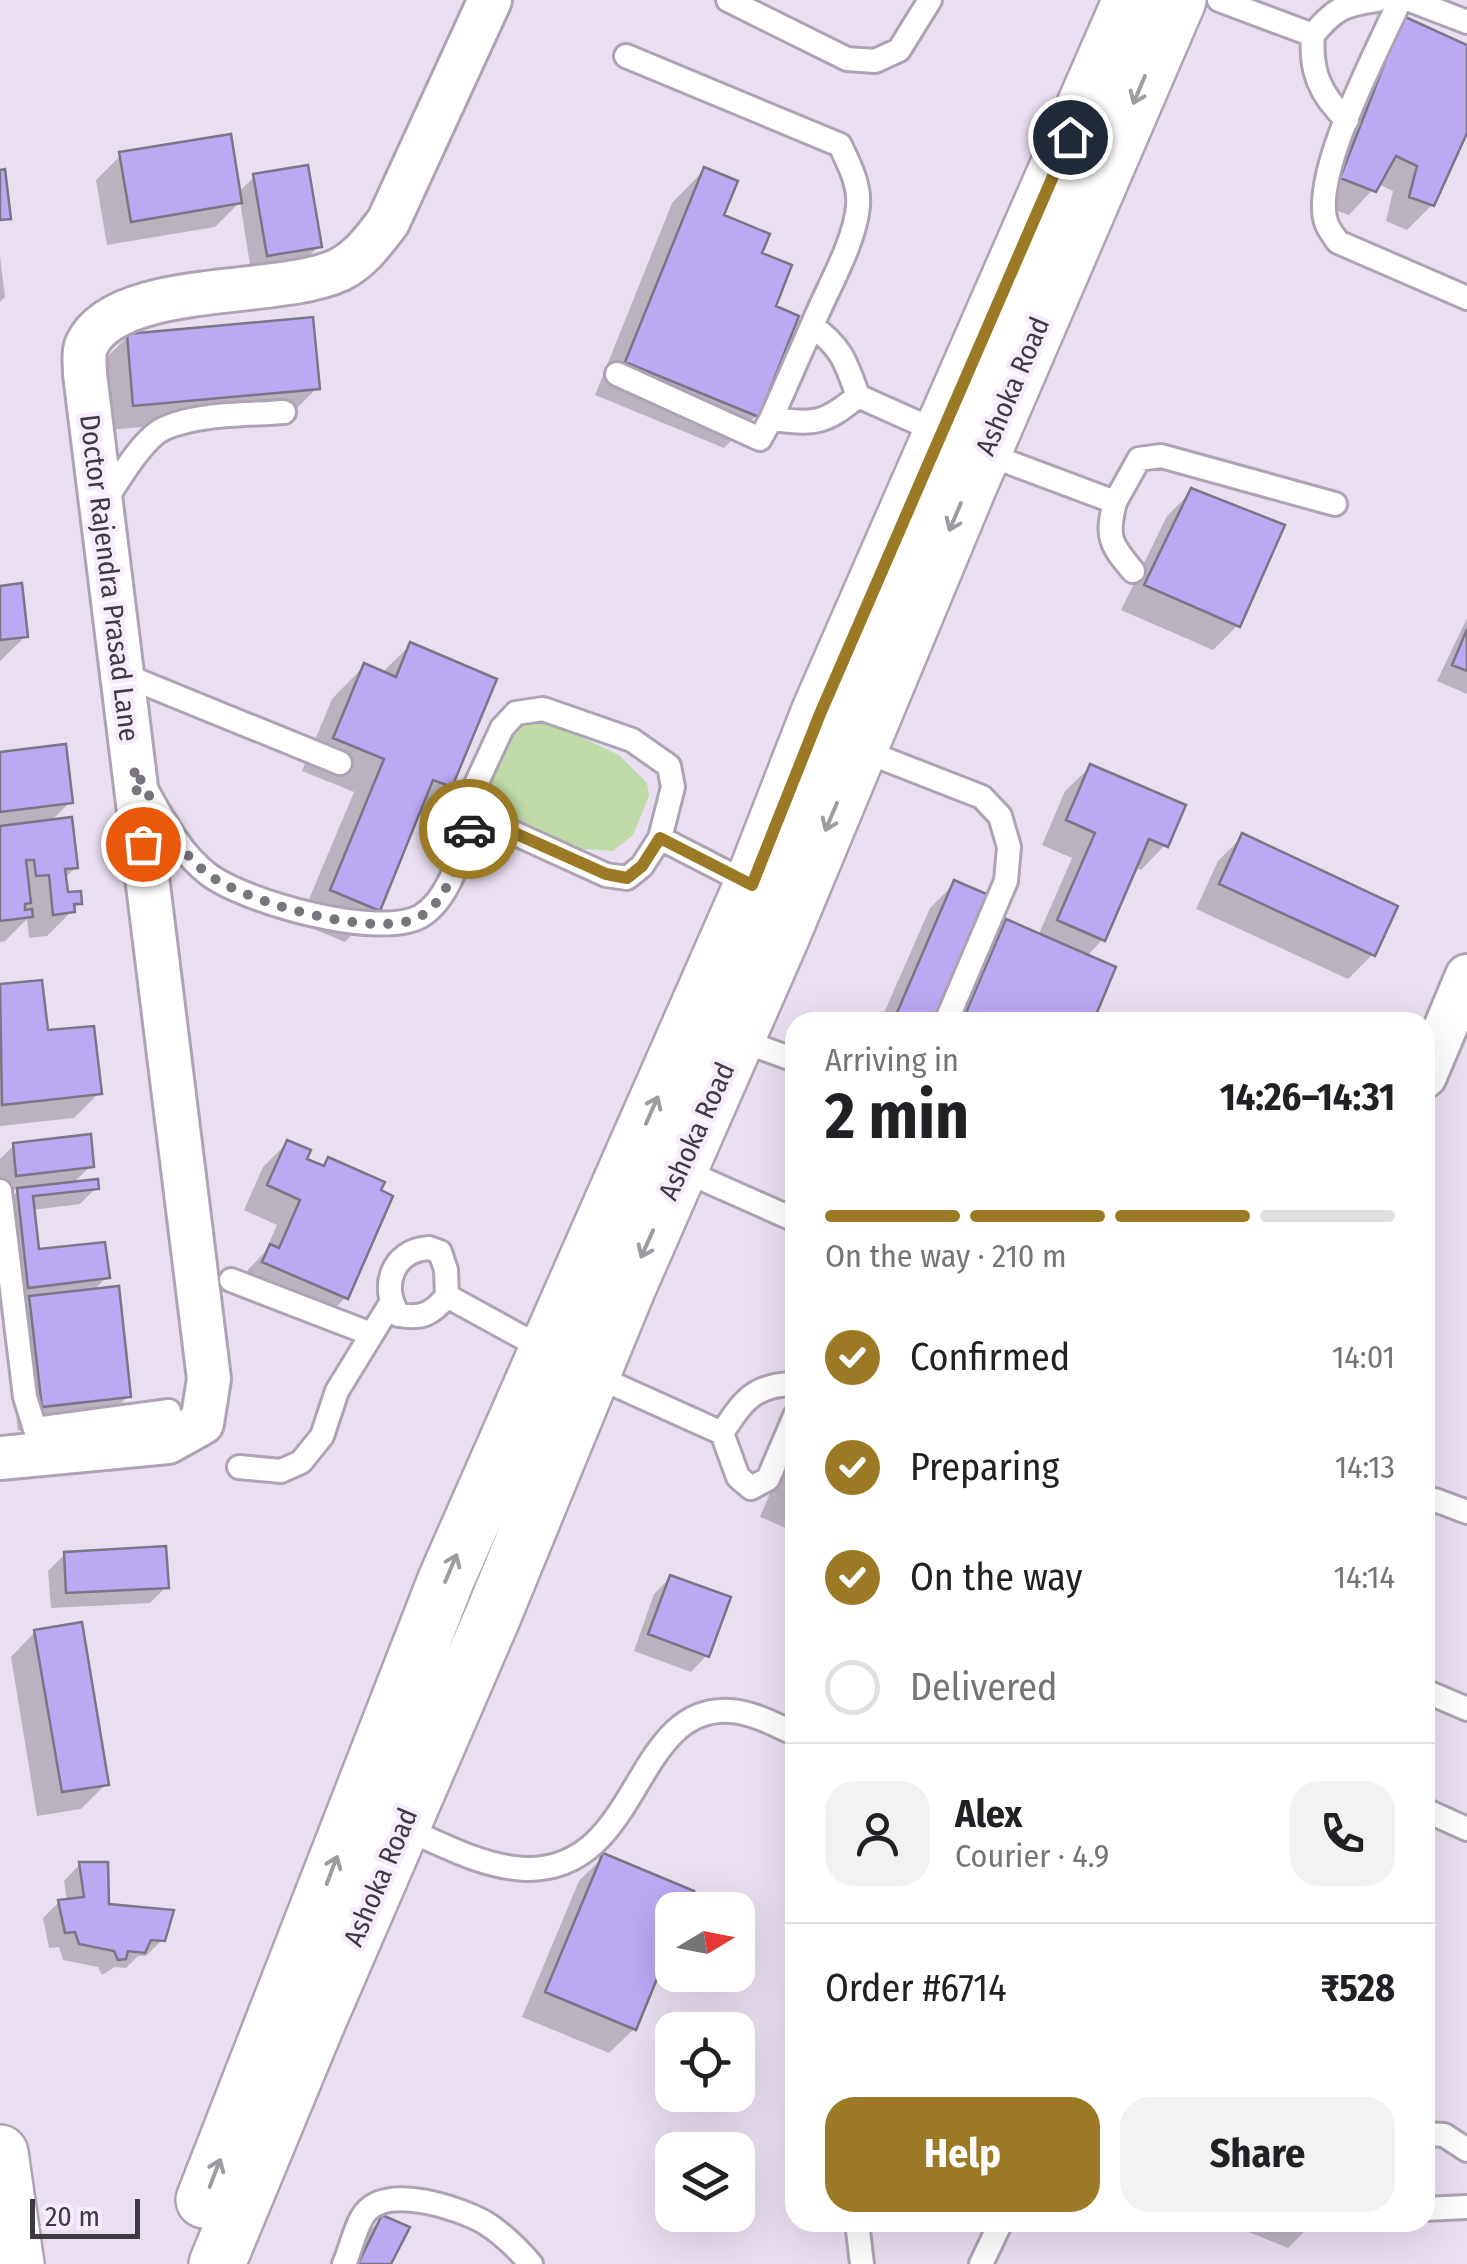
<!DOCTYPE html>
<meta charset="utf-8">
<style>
:root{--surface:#fff;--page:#f2f2f2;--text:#202124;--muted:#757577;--line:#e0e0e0;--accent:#9c7a25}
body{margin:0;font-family:"Fira Sans Condensed",sans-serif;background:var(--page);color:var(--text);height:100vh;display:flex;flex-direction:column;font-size:38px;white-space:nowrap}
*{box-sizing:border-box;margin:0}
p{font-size:32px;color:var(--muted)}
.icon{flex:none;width:55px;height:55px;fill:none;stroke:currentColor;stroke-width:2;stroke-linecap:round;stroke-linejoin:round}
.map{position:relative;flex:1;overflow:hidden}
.side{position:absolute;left:785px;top:1012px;width:650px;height:1220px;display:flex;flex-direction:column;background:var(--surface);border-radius:30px;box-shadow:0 10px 40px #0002}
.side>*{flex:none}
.needle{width:65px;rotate:80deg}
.fabs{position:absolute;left:655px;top:1892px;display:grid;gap:20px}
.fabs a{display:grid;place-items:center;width:100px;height:100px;border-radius:20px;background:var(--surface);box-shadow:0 10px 40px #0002;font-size:50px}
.scale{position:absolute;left:30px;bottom:25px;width:110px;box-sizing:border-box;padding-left:10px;border:5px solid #3e3a41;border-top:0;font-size:28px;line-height:35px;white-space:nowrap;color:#3e3a41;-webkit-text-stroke:8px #f7ecfe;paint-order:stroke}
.pin{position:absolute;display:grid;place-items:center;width:85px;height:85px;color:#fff;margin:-42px;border:5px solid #fff;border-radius:50%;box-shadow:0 2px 10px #0007}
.courier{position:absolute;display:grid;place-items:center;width:100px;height:100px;margin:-50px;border:8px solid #9c7a25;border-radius:50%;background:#fff;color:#222;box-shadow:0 2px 12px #0007}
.overview em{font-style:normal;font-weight:700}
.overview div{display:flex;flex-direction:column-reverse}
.overview{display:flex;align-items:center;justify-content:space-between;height:170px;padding:0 40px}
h1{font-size:65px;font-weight:700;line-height:75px}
.bar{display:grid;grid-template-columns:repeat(4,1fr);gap:15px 10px;align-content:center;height:120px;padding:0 40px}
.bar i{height:12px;border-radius:8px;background:var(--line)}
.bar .selected{background:var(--accent)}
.bar p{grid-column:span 4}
.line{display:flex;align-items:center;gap:25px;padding:0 40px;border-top:2px solid var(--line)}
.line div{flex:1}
.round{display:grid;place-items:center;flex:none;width:105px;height:105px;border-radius:30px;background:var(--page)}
ol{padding:0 40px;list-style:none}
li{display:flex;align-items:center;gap:30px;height:110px}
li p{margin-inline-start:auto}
li .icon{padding:10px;border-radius:50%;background:var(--accent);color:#fff;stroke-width:4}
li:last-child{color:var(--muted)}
li i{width:55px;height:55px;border:5px solid var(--line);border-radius:50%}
.primary-button{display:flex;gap:20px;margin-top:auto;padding:20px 40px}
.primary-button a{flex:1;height:115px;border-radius:30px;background:var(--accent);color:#fff;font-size:40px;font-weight:700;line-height:115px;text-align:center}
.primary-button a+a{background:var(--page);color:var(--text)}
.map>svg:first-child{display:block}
</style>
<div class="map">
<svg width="1467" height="2264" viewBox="0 0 1467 2264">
<rect width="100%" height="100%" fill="#eadff1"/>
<path fill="#bedba8" d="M 547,721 L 619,755 L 647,783 L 649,796 L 633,835 L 613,851 L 571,848 L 500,813 L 486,794 L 479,773 L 502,723 Z"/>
<path fill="#0003" d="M 1404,19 L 1467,48 L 1467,127 L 1432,205 L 1407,230 L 1386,221 L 1393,191 L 1378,184 L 1349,215 L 1317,203 L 1379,43 Z
M 121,155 L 238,193 L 255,176 L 319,246 L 303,262 L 251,271 L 240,202 L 215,227 L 107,245 L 96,180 Z
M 704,170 L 721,217 L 759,255 L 773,307 L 757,415 L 724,448 L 595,395 L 672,203 Z
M 0,256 L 5,297 L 0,302 Z
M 128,336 L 317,388 L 292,413 L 109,430 L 103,361 Z
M 1192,491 L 1238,625 L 1213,650 L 1121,610 L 1167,516 Z
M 0,588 L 26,636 L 0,661 Z
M 1467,618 L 1467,694 L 1437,681 Z
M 410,645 L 450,786 L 417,819 L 377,909 L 345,942 L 299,923 L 354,792 L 302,771 L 332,699 L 364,666 L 382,673 Z
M 0,754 L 70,802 L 50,822 L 76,867 L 64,879 L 65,895 L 80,903 L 47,936 L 29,938 L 27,919 L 5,941 L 0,942 Z
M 1090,767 L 1165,845 L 1141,870 L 1134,867 L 1103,939 L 1086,957 L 1113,968 L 1090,1022 L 945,1022 L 974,954 L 1007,922 L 1038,936 L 1072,858 L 1042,845 L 1065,791 Z
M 1243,836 L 1372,955 L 1348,979 L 1196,909 L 1218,861 Z
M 955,883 L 988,898 L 934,1022 L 880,1022 L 930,908 Z
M 39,982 L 45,1033 L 99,1093 L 74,1118 L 0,1126 L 0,987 Z
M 287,1143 L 303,1160 L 320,1167 L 328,1160 L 346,1297 L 321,1322 L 239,1287 L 246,1272 L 265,1252 L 277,1225 L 244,1210 L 263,1167 Z
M 14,1145 L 91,1166 L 72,1184 L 96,1188 L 80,1204 L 32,1210 L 37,1252 L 107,1277 L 93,1291 L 128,1396 L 103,1421 L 18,1431 L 6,1323 L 28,1301 L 13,1303 L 2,1207 L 20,1189 L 0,1191 L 0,1159 Z
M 795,1434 L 795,1532 L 760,1517 Z
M 65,1554 L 166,1587 L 150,1603 L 51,1608 L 48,1571 Z
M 670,1578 L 707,1655 L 691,1672 L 634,1651 L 654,1594 Z
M 35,1632 L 106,1784 L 81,1809 L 37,1816 L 11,1657 Z
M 604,1856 L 683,1910 L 672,1910 L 672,1936 L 634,2029 L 609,2053 L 522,2017 L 579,1881 Z
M 80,1864 L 106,1907 L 162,1940 L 146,1956 L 138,1956 L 126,1968 L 115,1967 L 102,1975 L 98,1967 L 63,1960 L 59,1947 L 49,1948 L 43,1918 L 59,1902 L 67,1901 L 64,1881 Z
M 382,2218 L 388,2264 L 343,2264 L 350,2251 Z
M 1224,2222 L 1314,2222 L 1288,2248 Z"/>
<path fill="#bba9f4" stroke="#797687" stroke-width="2.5" d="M 1403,16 L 1467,45 L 1467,133 L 1434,206 L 1409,197 L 1417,166 L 1396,156 L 1376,192 L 1340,178 Z
M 231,134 L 242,203 L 131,222 L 119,152 Z
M 308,165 L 322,247 L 267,256 L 253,174 Z
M 704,167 L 738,181 L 724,215 L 770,234 L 762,253 L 792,265 L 776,306 L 799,316 L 759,417 L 625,362 Z
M 5,169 L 11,219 L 0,220 L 0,170 Z
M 313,317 L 320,389 L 133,406 L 127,334 Z
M 1191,488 L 1285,525 L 1240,627 L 1144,585 Z
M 22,583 L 28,637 L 0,640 L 0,586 Z
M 1467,629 L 1467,671 L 1452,665 Z
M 410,642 L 497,679 L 452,787 L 433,780 L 380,911 L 330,890 L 384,759 L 333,738 L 364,663 L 396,677 Z
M 66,744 L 73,803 L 0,812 L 0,752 Z
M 1090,764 L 1186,805 L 1168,847 L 1149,839 L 1105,941 L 1057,920 L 1095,833 L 1066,820 Z
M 72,817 L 78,868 L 65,869 L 68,892 L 81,891 L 82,904 L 74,904 L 75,912 L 53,915 L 49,875 L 36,876 L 34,860 L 26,860 L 31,903 L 25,904 L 25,910 L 32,909 L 33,917 L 0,921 L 0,826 Z
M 1242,833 L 1398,906 L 1375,956 L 1219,884 Z
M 954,880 L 991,896 L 937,1022 L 893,1022 Z
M 1006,919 L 1116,967 L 1093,1022 L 962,1022 Z
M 42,980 L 48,1030 L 94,1026 L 102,1094 L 2,1105 L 0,984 Z
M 91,1134 L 94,1167 L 16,1176 L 13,1143 Z
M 287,1140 L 311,1150 L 307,1159 L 324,1166 L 328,1157 L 385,1182 L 381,1190 L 393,1196 L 348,1299 L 262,1262 L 270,1244 L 279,1248 L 300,1200 L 267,1185 Z
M 98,1179 L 99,1189 L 33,1196 L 39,1249 L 105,1242 L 110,1278 L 28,1288 L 17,1188 Z
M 119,1286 L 131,1397 L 42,1407 L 29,1296 Z
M 166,1546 L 169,1588 L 66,1593 L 64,1552 Z
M 670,1575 L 731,1597 L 709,1657 L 648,1634 Z
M 82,1622 L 109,1785 L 62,1792 L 34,1630 Z
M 603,1853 L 694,1891 L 686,1910 L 672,1910 L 672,1942 L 636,2030 L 545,1992 Z
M 79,1862 L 108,1862 L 109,1904 L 174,1910 L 165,1941 L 151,1940 L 145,1953 L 128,1951 L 126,1959 L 118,1960 L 114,1951 L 79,1944 L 75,1932 L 65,1933 L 58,1900 L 84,1897 Z
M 382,2215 L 410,2227 L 391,2264 L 358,2264 Z"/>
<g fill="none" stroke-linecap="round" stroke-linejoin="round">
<g stroke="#aea3b4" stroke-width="28">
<path id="lane" d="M 728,0 L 847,59 L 875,61 L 899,50 L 930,0
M 1219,0 L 1313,35 C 1333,10 1344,4 1377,0
M 1400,0 C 1379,48 1311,173 1326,222 C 1328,229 1334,236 1338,242 L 1467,298
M 1410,0 L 1467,22
M 1313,35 C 1310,71 1320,95 1347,120
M 626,56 L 840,145 C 849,164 860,185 858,206 C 855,243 826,291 812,326
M 617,374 L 760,439 L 771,419
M 858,396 C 823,425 815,424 771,419 L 812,326 C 842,347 846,363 858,396 L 943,434
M 981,452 L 1115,502 C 1106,537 1110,544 1133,571
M 104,502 C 118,482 142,438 165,428 C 200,413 246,415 284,412
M 1115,502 L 1139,459 L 1161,456 L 1335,504
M 124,675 L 340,763
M 859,749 L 982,797 L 1000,816 L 1009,847 L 1006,881 L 946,1022
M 145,787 C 162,817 180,853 208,874 C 244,902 380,940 421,916 C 452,897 462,847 474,815
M 660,838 L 642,866 L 627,878 L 606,875 L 474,815 L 470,797 L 502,728 L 516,713 L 543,709 L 632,740 L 669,766 L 673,787 L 660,838 L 755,887
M 737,1039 L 795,1060
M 680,1169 L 795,1220
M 0,1191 L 25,1397 L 35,1429 L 169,1411
M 429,1248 L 440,1252 L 446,1270 L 447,1296 C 432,1314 422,1319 399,1315 C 379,1287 393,1250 429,1248 Z
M 231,1280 L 371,1334
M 447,1296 L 549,1352
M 591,1374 L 722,1433
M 795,1384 C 754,1384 743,1401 722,1433 L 738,1477 L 751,1488 L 768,1479 L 795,1416
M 239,1467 L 281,1471 L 301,1462 L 322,1436 L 337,1391 L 391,1303
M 1425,1503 L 1435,1500 L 1467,1512
M 1425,1691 L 1467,1709
M 1425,1810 L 1467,1829
M 402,1827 C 441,1844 482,1867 525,1869 C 642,1872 631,1705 730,1711 C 752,1712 776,1725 795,1734
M 1425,2134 L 1444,2135 L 1467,2150
M 1425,2209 L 1467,2207
M 857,2222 L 862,2264
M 344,2264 C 351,2249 355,2226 365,2213 C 388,2184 458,2208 484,2222 C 502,2233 518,2249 531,2264
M 981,2264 L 1001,2222"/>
</g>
<g stroke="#aea3b4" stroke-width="48">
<path id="street" d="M 1425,1076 L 1467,976
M 0,1458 L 168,1442 L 202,1423 L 209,1379 L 85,374 C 85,365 83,352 87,344 C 118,280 279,298 339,270 C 361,259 374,240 388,222 L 490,0"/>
</g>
<g stroke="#aea3b4" stroke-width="60">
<path id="secondary" d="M 0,2153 L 16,2264
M 204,2200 L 446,1580 L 752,885 L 819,713 L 1131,0
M 217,2264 L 316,2025 L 492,1618 L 627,1289 L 782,935 L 967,490 L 1178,0"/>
</g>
<use href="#lane" stroke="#fff" stroke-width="22"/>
<use href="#street" stroke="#fff" stroke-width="42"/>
<use href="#secondary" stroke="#fff" stroke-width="55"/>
</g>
<defs><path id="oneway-shaft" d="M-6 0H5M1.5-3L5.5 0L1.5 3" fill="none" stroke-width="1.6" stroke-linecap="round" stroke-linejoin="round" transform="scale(2.5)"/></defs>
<g stroke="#9e9ca0">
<use href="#oneway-shaft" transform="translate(1139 90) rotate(113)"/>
<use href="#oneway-shaft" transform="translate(955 517) rotate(113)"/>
<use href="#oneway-shaft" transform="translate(831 817) rotate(113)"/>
<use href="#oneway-shaft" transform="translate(652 1110) rotate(-66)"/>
<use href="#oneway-shaft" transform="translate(647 1244) rotate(114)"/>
<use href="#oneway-shaft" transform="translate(451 1568) rotate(-67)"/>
<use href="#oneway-shaft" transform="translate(332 1870) rotate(-69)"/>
<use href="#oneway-shaft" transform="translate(215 2173) rotate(-69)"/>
</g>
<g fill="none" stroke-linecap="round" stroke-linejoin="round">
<path stroke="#7a747f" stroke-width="10" stroke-dasharray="0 18" d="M 143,844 L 134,768 C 154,803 174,849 208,874 C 244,902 380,941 421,916 C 449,899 458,858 469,829"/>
<path stroke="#9c7a25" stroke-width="12" d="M 469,829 L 474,815 L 606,874 L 627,878 L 642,866 L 660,838 L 752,885 L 820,714 L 1070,137"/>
</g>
<g text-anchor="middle" stroke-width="9" stroke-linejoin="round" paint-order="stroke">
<g font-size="28" fill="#3e3a41" stroke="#f7ecfe">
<text transform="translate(1012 386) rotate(-67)" y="10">Ashoka Road</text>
<text transform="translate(110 578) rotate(83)" y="10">Doctor Rajendra Prasad Lane</text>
<text transform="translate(696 1131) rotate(-66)" y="10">Ashoka Road</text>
<text transform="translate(380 1877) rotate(-67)" y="10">Ashoka Road</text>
</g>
</g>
</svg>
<div class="fabs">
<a><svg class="needle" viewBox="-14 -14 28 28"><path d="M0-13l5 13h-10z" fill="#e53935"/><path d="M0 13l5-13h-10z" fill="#757577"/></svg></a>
<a><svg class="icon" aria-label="locate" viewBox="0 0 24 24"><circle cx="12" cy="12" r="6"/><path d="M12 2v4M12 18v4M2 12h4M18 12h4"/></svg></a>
<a><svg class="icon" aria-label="layers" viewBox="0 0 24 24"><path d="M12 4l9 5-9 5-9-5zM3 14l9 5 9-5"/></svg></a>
</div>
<div class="scale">20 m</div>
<div class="pin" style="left:143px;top:844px;background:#ea580c"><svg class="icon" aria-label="bag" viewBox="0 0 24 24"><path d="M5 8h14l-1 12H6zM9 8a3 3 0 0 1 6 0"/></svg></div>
<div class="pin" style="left:1070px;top:137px;background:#1f2937"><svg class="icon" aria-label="home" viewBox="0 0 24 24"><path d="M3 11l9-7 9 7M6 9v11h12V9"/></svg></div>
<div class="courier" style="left:469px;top:829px"><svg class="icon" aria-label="car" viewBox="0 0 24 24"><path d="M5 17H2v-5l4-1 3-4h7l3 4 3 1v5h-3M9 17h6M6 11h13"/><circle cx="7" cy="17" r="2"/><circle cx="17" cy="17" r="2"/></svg></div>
<section class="side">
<div class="overview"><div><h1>2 min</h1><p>Arriving in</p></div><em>14:26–14:31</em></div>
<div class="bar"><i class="selected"></i><i class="selected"></i><i class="selected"></i><i></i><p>On the way · 210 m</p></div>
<ol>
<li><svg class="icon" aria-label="check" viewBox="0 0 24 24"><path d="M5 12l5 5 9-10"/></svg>Confirmed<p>14:01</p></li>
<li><svg class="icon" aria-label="check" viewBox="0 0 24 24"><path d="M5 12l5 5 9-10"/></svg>Preparing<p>14:13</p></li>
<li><svg class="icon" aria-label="check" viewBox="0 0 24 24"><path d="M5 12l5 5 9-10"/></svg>On the way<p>14:14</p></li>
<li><i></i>Delivered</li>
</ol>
<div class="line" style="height:180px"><a class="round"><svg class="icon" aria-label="person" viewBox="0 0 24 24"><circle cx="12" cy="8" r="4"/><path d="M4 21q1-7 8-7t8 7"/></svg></a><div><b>Alex</b><p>Courier · 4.9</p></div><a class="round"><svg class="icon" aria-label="phone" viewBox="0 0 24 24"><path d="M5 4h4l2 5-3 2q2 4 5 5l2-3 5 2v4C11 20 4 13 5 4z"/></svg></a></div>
<div class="line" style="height:130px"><div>Order #6714</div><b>₹528</b></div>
<div class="primary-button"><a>Help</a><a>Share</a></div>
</section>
</div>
